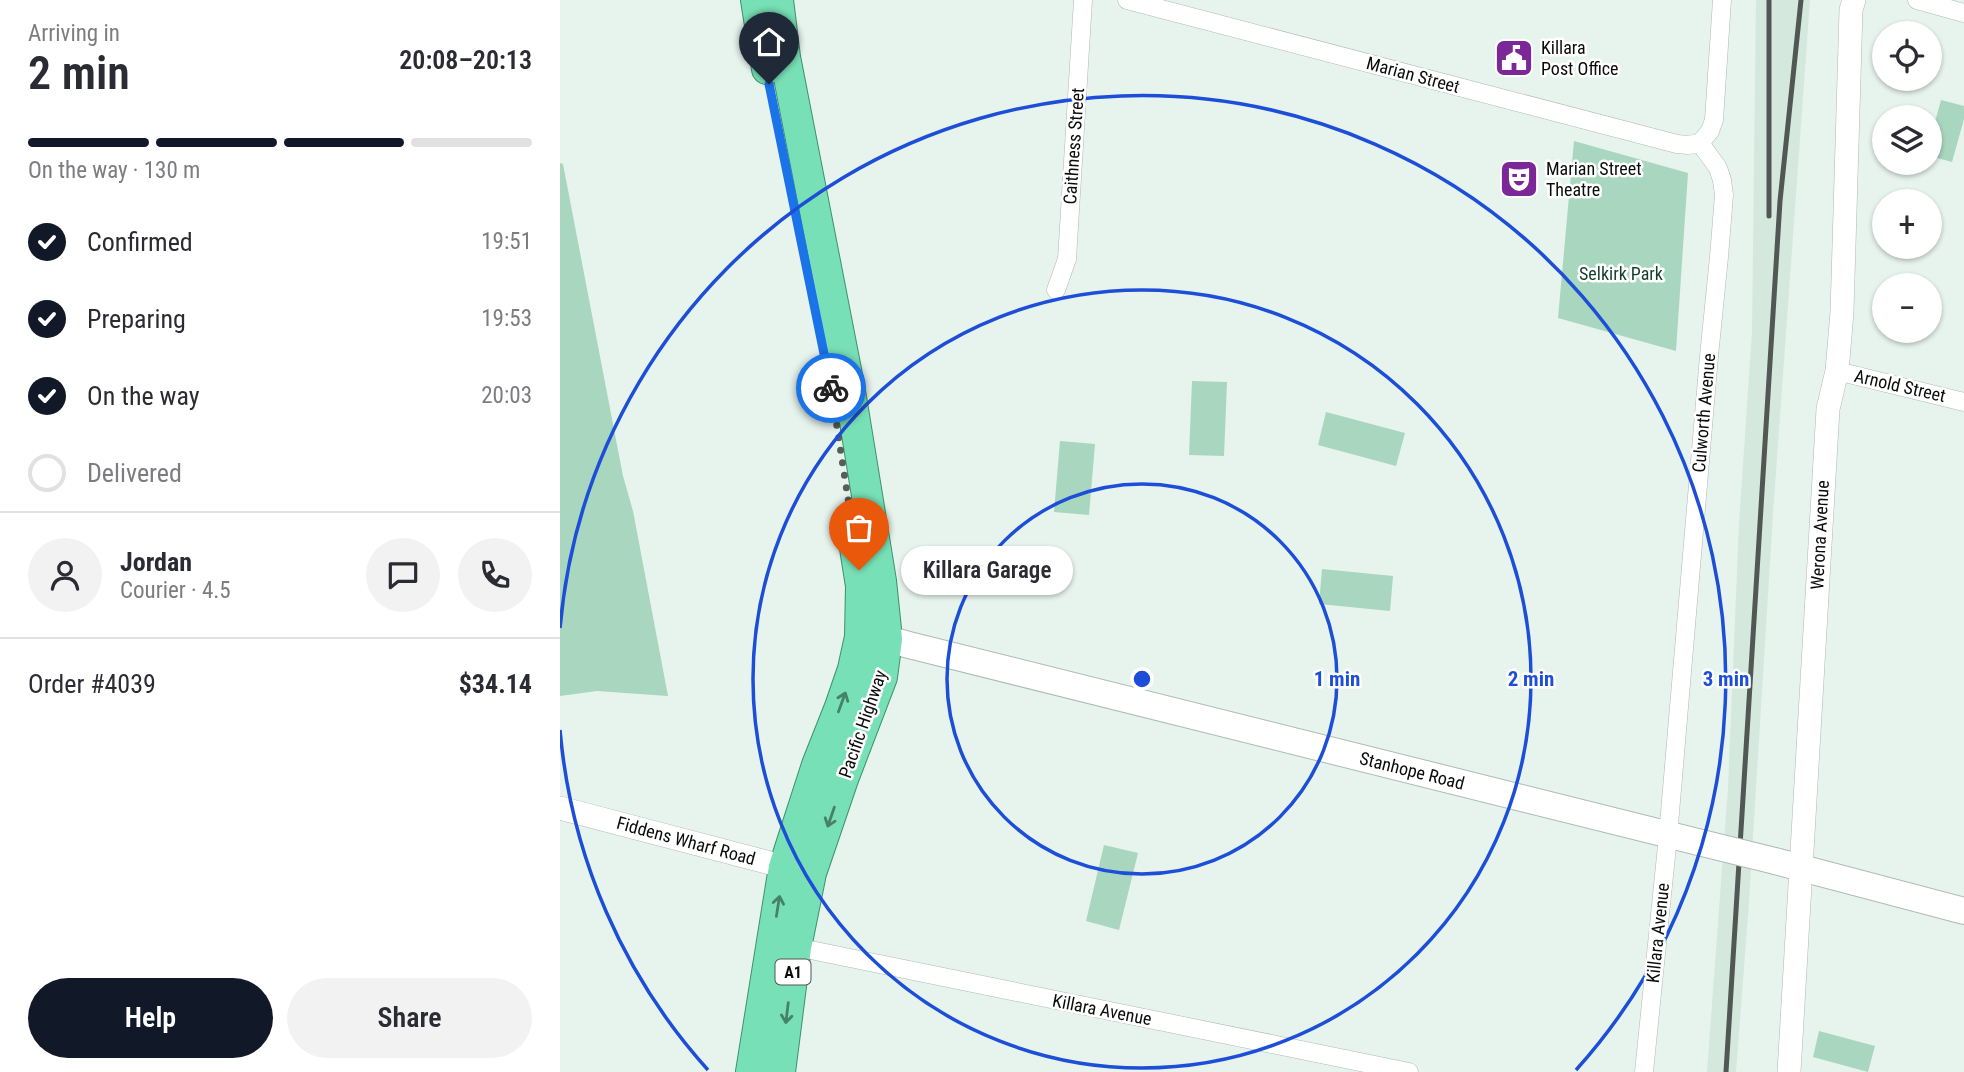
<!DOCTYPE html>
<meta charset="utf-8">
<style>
:root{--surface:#fff;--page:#f2f2f3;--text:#2b2b33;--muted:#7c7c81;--line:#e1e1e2;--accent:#111827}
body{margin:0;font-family:"Roboto Condensed",sans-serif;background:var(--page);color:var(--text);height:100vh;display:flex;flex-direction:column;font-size:26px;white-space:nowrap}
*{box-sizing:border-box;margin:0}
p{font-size:23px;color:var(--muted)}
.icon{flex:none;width:38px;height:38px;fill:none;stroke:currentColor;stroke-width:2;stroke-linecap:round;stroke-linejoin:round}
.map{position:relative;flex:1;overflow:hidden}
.drawer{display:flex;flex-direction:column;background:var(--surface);width:560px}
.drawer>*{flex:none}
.fabs{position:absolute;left:1312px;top:21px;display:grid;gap:14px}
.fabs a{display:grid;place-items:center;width:70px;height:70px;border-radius:50%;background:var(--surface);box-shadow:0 2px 5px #0004;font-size:35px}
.pin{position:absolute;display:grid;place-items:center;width:60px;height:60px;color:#fff;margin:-72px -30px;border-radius:50% 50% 50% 0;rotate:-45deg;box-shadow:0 0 7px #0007}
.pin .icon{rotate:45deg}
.courier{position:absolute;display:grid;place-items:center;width:70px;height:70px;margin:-35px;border:5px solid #1a73e8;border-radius:50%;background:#fff;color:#222;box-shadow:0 2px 9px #0007}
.bubble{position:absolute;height:49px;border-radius:24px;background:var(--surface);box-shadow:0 2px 5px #0004;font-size:23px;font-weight:600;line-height:49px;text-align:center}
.overview em{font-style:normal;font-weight:600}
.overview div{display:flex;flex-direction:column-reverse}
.overview{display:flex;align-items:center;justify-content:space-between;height:119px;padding:0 28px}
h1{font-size:46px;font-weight:600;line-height:52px}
.bar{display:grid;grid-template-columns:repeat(4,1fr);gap:10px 7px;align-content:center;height:84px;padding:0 28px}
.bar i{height:9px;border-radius:5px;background:var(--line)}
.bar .active{background:var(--accent)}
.bar p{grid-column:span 4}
.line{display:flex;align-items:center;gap:18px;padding:0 28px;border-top:2px solid var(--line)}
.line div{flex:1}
.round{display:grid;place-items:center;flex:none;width:74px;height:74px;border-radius:37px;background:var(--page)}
ol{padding:0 28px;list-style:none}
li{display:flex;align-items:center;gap:21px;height:77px}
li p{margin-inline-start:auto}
li .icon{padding:7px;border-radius:50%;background:var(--accent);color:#fff;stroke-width:4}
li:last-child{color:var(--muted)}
li i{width:38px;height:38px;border:4px solid var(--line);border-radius:50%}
.primary-button{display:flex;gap:14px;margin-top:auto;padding:14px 28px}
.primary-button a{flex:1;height:80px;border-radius:42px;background:var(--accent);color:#fff;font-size:28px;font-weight:600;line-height:80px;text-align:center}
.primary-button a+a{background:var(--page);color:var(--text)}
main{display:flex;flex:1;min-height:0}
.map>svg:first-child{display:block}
</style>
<main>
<section class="drawer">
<div class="overview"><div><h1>2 min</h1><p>Arriving in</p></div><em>20:08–20:13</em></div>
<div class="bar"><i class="active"></i><i class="active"></i><i class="active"></i><i></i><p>On the way · 130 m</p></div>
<ol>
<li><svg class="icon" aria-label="check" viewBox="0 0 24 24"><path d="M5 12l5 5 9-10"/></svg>Confirmed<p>19:51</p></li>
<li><svg class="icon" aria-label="check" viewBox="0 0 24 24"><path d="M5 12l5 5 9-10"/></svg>Preparing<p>19:53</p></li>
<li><svg class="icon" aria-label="check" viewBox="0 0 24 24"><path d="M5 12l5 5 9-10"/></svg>On the way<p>20:03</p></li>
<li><i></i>Delivered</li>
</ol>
<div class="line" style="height:126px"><a class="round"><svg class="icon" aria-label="person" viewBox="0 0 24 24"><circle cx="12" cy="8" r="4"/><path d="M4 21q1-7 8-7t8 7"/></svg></a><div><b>Jordan</b><p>Courier · 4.5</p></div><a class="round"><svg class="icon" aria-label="chat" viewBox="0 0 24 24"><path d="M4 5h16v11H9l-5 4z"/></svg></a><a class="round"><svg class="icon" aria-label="phone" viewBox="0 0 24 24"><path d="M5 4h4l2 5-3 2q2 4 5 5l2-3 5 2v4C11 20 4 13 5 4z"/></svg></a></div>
<div class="line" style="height:91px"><div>Order #4039</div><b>$34.14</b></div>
<div class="primary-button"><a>Help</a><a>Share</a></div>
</section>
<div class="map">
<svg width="1404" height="1072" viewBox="0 0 1404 1072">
<rect width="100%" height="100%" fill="#e7f3ed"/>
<path fill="#d4e8de" d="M 1196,0 L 1250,0 L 1213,513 L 1189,902 L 1176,1072 L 1147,1072 L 1168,788 L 1179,524 L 1192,332 Z"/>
<path fill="#a9d6bf" d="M 1381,100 L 1404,106 L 1404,119 L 1392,162 L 1370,156 L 1370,140 Z
M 1014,141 L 1128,173 L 1116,351 L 998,318 Z
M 0,163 L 3,164 L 63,476 L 73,511 L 108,696 L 37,691 L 0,696 Z
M 632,381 L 667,382 L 664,456 L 629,455 Z
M 766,412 L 845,433 L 836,466 L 758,445 Z
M 500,441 L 535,444 L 529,515 L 494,512 Z
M 762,569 L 833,576 L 830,611 L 759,604 Z
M 544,845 L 578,853 L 559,930 L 526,921 Z
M 1259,1031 L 1315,1046 L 1308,1072 L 1253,1057 Z"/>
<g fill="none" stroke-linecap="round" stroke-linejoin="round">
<g stroke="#afbab4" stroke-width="19">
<path id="minor" d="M 567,0 L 1117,144 L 1128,145 L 1140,143
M 1357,0 L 1404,13
M 1140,143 L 1150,131 L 1154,120 L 1162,0
M 496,290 L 507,259 L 523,0
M 1277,371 L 1404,402
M 236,947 L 849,1072
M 1084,1072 L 1108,836 L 1149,356 L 1159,257 L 1164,195 L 1162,180 L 1158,168 L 1140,143"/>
</g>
<g stroke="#afbab4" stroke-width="24">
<path id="tertiary" d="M 0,808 L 237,870
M 1229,1072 L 1268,409 L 1277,371 L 1282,312 L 1291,10 L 1294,0"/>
</g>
<g stroke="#afbab4" stroke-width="28">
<path id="secondary" d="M 308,638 L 327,639 L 349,645 L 1142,843
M 1215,861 L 1404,911"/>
</g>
<g stroke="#3c916e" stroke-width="32">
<path id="trunk" d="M 196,0 L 207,69
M 218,0 L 225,57 L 289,385 L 321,581 L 327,639 L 322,677 L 283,779 L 251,873 L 236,947 L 220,1072
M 191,1072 L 224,867 L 257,765 L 280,707 L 293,669 L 300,637 L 301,586 L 295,548"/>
</g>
<use href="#minor" stroke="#fff" stroke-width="18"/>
<use href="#tertiary" stroke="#fff" stroke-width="23"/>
<use href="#secondary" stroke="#fff" stroke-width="26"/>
<use href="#trunk" stroke="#78e0b6" stroke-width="30"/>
<path stroke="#515754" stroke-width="5" d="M 1209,0 L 1209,216
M 1166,1072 L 1220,201 L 1241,0"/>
<g stroke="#afbab4" stroke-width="28" stroke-linecap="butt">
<path id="secondary-bridge" d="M 1142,843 L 1215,861"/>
</g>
<use href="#secondary-bridge" stroke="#fff" stroke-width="26"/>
</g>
<defs><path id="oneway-shaft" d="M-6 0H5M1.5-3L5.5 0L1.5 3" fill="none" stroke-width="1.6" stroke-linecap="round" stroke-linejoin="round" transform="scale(1.75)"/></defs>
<g stroke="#468169">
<use href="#oneway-shaft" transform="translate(282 702) rotate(-70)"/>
<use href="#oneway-shaft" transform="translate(271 817) rotate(109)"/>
<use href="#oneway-shaft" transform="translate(218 906) rotate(-81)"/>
<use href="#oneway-shaft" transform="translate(227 1013) rotate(97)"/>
</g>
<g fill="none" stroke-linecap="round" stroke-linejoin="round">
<path stroke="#575d59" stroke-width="7" stroke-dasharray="0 12.6" d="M 271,388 L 299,570"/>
<path stroke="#1a73e8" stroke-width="9" d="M 209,84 L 271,388"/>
</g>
<g fill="none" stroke="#1d4ed8" stroke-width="3.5">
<circle cx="582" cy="679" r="195"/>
<circle cx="582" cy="679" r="389"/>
<path d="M148 1070A584 584 0 0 1 0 730M0 628A584 584 0 1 1 1016 1070"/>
</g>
<defs>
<g id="civic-square" transform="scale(2.0125)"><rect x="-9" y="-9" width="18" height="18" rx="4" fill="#7c2797" stroke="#fff"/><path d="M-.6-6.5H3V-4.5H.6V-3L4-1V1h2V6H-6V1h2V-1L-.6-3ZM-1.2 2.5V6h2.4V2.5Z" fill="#fff"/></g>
<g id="theatre-square" transform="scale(2.0125)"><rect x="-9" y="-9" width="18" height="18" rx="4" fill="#7c2797" stroke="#fff"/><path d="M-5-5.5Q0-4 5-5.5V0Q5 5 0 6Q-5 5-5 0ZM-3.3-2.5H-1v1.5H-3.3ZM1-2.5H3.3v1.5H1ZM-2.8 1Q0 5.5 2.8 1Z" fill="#fff"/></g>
</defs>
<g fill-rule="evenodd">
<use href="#civic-square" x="954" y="58"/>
<use href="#theatre-square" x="959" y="179"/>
</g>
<g text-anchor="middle" stroke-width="5" stroke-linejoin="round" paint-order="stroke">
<rect fill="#fff" stroke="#535554" stroke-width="2" x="215.5" y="959.5" width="35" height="25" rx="5"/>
<g font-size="16" font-weight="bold" fill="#090c0a">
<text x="233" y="978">A1</text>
</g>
<g font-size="18" fill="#090c0a" stroke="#fff" text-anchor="start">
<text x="981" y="54">Killara<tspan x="981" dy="21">Post Office</tspan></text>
<text x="986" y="175">Marian Street<tspan x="986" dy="21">Theatre</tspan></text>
</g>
<g font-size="18" fill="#090c0a" stroke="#fff">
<text transform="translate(853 75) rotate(15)" y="6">Marian Street</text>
<text transform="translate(514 146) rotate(-86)" y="6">Caithness Street</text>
<text transform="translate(1340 386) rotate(13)" y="6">Arnold Street</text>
<text transform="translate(1144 413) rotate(-85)" y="6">Culworth Avenue</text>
<text transform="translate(1260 535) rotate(-87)" y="6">Werona Avenue</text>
<text transform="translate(303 724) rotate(-71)" y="6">Pacific Highway</text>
<text transform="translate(852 771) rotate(14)" y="6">Stanhope Road</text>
<text transform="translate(126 841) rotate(15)" y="6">Fiddens Wharf Road</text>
<text transform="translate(1098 933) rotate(-84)" y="6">Killara Avenue</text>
<text transform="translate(542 1010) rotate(11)" y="6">Killara Avenue</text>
</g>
<g font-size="18" fill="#143d2c" stroke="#fff">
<text x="1061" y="280">Selkirk Park</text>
</g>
</g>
<circle cx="582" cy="679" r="10" fill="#1d4ed8" stroke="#fff" stroke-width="3.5"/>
<g font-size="21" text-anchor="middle" font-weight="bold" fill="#1d4ed8" stroke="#fff" stroke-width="5" stroke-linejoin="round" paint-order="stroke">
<text x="777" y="686">1 min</text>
<text x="971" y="686">2 min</text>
<text x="1166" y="686">3 min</text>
</g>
</svg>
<div class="fabs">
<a><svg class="icon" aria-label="locate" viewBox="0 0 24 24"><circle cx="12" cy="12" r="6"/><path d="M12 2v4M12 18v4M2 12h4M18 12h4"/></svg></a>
<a><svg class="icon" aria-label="layers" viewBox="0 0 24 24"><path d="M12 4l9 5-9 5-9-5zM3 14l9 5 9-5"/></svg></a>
<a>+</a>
<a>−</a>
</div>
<div class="pin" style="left:299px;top:570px;background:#ea580c"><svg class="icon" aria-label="bag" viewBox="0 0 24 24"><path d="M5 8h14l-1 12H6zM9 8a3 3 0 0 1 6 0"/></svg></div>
<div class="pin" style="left:209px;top:84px;background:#1f2937"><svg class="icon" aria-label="home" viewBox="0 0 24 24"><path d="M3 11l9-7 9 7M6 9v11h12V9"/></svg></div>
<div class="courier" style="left:271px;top:388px"><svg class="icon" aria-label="bike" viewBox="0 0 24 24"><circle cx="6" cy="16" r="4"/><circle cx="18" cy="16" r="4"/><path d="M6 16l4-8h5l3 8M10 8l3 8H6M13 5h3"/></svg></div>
<div class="bubble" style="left:341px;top:546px;width:172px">Killara Garage</div>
</div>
</main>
